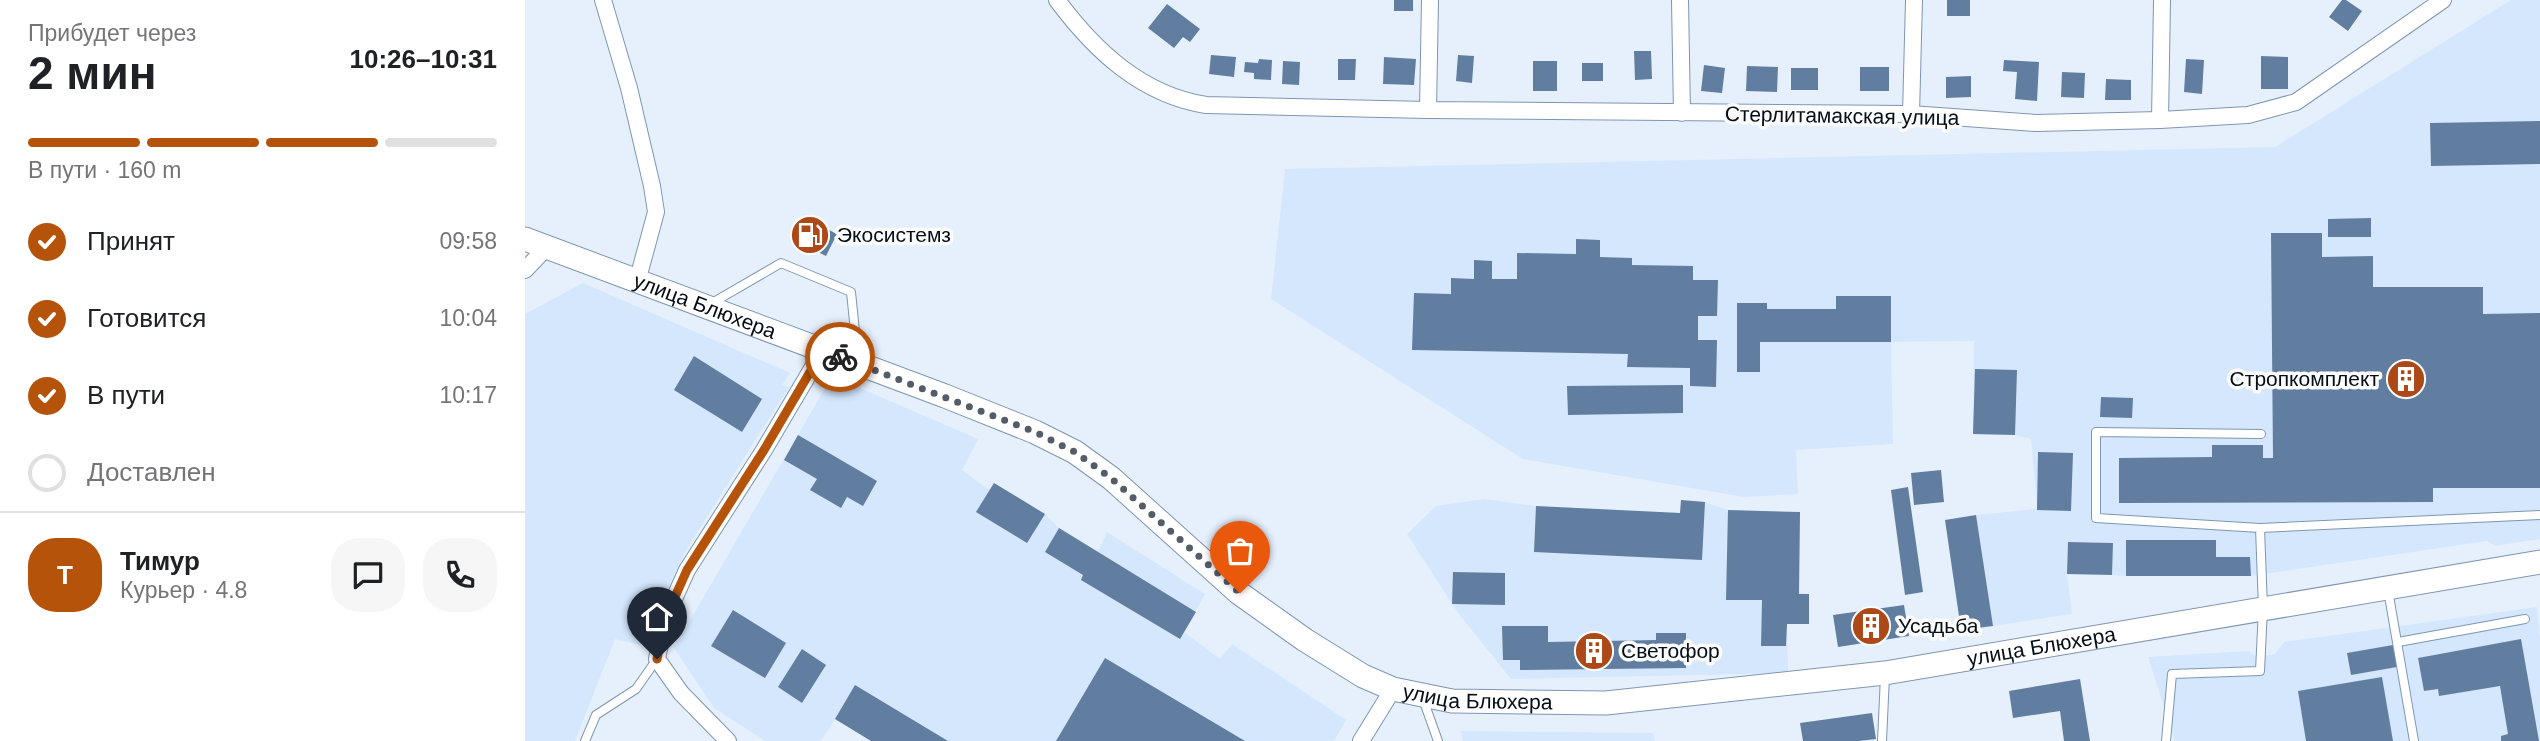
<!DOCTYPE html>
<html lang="ru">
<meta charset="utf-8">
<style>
:root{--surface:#fff;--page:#f6f6f6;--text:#202124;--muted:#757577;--line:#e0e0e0;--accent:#b45309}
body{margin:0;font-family:Arial,sans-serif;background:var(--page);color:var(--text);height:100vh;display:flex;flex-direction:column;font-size:26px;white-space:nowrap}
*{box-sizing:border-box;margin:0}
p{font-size:23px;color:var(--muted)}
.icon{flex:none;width:38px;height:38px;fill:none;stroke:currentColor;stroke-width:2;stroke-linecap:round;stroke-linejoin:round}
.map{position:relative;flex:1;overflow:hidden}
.side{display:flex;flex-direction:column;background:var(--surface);width:525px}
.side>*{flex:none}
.pin{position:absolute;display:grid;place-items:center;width:60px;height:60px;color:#fff;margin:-72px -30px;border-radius:50% 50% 50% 0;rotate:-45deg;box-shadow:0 0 7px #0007}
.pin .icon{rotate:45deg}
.courier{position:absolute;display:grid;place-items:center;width:70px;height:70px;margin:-35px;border:5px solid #b45309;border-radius:50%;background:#fff;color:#222;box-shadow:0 2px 9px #0007}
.head em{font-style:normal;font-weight:800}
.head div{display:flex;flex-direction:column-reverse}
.head{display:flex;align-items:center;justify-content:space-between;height:119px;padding:0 28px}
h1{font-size:46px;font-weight:800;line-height:52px}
.bar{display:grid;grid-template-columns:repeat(4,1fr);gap:10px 7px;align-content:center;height:84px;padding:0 28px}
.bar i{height:9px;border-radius:5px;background:var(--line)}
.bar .on{background:var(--accent)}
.bar p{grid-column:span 4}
.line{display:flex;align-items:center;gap:18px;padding:0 28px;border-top:2px solid var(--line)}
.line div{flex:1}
.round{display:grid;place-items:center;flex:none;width:74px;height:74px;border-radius:28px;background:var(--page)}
ol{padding:0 28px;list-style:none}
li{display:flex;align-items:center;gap:21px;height:77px}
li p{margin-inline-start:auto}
li .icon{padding:7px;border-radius:50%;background:var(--accent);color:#fff;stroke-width:4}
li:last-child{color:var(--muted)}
li i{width:38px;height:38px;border:4px solid var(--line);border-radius:50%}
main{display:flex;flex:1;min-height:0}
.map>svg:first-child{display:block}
</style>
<main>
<section class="side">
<div class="head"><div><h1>2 мин</h1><p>Прибудет через</p></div><em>10:26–10:31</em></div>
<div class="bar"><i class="on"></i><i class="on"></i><i class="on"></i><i></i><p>В пути · 160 m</p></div>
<ol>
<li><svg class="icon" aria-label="check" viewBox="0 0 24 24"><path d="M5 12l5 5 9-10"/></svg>Принят<p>09:58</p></li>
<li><svg class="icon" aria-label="check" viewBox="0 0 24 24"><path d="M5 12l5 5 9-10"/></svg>Готовится<p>10:04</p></li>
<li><svg class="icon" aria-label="check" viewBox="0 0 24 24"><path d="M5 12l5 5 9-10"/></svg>В пути<p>10:17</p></li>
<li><i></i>Доставлен</li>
</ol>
<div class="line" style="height:126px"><b class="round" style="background:var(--accent);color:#fff">Т</b><div><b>Тимур</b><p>Курьер · 4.8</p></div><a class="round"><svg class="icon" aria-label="chat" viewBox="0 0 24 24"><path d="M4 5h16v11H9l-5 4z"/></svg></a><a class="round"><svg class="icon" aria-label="phone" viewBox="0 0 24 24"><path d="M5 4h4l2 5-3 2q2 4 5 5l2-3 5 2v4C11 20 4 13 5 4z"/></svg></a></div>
</section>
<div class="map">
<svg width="2015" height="741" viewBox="0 0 2015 741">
<rect width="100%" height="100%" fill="#e6f0fd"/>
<path fill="#d4e7fd" d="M 1986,0 L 2015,0 L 2015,539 L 1970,546 L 1962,541 L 1726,576 L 1691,576 L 1691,540 L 1601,540 L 1601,576 L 1587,575 L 1587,543 L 1543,542 L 1542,574 L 1547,614 L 1468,626 L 1451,515 L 1512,509 L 1506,439 L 1490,435 L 1448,434 L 1449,341 L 1366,342 L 1368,444 L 1271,450 L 1273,494 L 1219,497 L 998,459 L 746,299 L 760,169 L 1750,147 Z
M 58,283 L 265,373 L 257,385 L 264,387 L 161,550 L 116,645 L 90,639 L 50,741 L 0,741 L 0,314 Z
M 307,376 L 453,439 L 437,470 L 464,490 L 469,483 L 520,514 L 534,528 L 573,552 L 582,532 L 680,594 L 659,632 L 695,659 L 707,644 L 821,720 L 809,741 L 346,741 L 310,719 L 296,741 L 240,741 L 189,708 L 149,648 Z
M 959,499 L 1011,506 L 1155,513 L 1156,500 L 1180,502 L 1203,510 L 1275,512 L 1274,593 L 1284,594 L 1284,624 L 1262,624 L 1263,673 L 986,679 L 933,613 L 882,534 L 911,506 Z
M 2012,607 L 2015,638 L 2015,741 L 1650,741 L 1623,657 L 1724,651 L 1732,657 L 1750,654 L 1759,642 Z
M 936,731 L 1128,733 L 1130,741 L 938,741 Z"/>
<path fill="#617ea0" d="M 869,0 L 888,0 L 888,11 L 869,11 Z
M 1422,0 L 1445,0 L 1445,16 L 1422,16 Z
M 1817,0 L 1821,0 L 1837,11 L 1823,31 L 1804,17 Z
M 642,4 L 675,29 L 665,42 L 658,37 L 649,48 L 623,28 Z
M 1109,51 L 1126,51 L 1127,79 L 1110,80 Z
M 686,55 L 711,57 L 709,77 L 684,74 Z
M 933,55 L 949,56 L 947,83 L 931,81 Z
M 1736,56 L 1763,57 L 1763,89 L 1736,89 Z
M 859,57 L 891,59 L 889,85 L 858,84 Z
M 734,59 L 747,60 L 746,80 L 729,79 L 729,73 L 719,72 L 720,62 L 733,63 Z
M 813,59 L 831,59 L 830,80 L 813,80 Z
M 1661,59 L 1679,60 L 1677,94 L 1659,92 Z
M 1479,60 L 1514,62 L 1512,101 L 1490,99 L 1492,72 L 1478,71 Z
M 758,61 L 775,62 L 774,85 L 757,84 Z
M 1008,61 L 1032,61 L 1032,91 L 1008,91 Z
M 1057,63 L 1078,63 L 1078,81 L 1057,81 Z
M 1179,65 L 1200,68 L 1197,93 L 1176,91 Z
M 1222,66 L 1253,67 L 1252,92 L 1221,91 Z
M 1335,67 L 1364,67 L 1364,91 L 1335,91 Z
M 1266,68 L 1293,68 L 1293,90 L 1266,90 Z
M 1537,72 L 1560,73 L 1559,98 L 1536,97 Z
M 1446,76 L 1446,97 L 1421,98 L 1421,77 Z
M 1581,79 L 1606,80 L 1606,100 L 1580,100 Z
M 2015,121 L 2015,164 L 1906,166 L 1905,123 Z
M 278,217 L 312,234 L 301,256 L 283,247 L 286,242 L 270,234 Z
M 1846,218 L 1846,237 L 1803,237 L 1803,219 Z
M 1746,233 L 1797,233 L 1797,257 L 1848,256 L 1848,287 L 1958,287 L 1958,314 L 2015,313 L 2015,488 L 1908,488 L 1908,502 L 1594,503 L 1594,458 L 1687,457 L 1687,445 L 1738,445 L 1738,458 L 1748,458 Z
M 1051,239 L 1075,240 L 1075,257 L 1107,258 L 1107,265 L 1168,266 L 1168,280 L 1193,280 L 1192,316 L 1173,316 L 1173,340 L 1192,340 L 1191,387 L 1165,386 L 1165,368 L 1102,367 L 1103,354 L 887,350 L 889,293 L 926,294 L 926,278 L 949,279 L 949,260 L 967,261 L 967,279 L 992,279 L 992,253 L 1051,254 Z
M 1311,296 L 1366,296 L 1366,342 L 1235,342 L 1235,372 L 1212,372 L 1212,303 L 1242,303 L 1242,309 L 1311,309 Z
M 169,356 L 237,399 L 217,432 L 149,390 Z
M 1450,369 L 1492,370 L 1490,435 L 1448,434 Z
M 1158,385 L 1158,413 L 1043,415 L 1042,386 Z
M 1576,397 L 1608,398 L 1607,418 L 1575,417 Z
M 273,435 L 352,481 L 338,506 L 322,497 L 316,508 L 285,490 L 292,479 L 259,460 Z
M 1513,452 L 1548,453 L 1546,511 L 1512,510 Z
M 1416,470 L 1419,502 L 1389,505 L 1386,473 Z
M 469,483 L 520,514 L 502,543 L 451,512 Z
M 1383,487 L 1398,592 L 1380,595 L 1366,490 Z
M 1156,500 L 1180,502 L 1177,560 L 1009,552 L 1011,506 L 1155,513 Z
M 1203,510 L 1275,512 L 1274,594 L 1284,594 L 1284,624 L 1262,624 L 1261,646 L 1236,646 L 1237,600 L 1201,600 Z
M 1451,515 L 1468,626 L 1436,630 L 1420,520 Z
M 534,528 L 671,612 L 655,639 L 556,580 L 558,575 L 520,552 Z
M 1601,540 L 1691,540 L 1691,557 L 1725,557 L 1726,576 L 1601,576 Z
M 1543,542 L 1588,543 L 1587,575 L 1542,574 Z
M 928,572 L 980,573 L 980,605 L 927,604 Z
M 1379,605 L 1384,636 L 1313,647 L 1308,615 Z
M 208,610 L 261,643 L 240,678 L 186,646 Z
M 977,626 L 1023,626 L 1023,642 L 1131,640 L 1131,633 L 1161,633 L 1161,668 L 995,670 L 995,660 L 978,660 Z
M 1996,639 L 2014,741 L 1976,741 L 1976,736 L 1983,734 L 1975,686 L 1914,696 L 1913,689 L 1899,691 L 1893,658 Z
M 1868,645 L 1872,667 L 1826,675 L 1822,653 Z
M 277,649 L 301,665 L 277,703 L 253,687 Z
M 580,658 L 720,741 L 531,741 Z
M 1857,677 L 1868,741 L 1781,741 L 1773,691 Z
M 1555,679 L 1565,741 L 1539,741 L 1535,711 L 1488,718 L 1484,691 Z
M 330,685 L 423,741 L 346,741 L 310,719 Z
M 1347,713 L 1351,739 L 1334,741 L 1278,741 L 1275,723 Z"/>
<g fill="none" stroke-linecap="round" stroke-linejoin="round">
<g stroke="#7e96b2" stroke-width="10">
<path id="service" d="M 187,303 L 256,263 L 326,292 L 333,361
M 1735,528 L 1571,518 L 1571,432 L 1736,434
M 1863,590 L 1889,741
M 1873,642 L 2000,619
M 898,699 L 913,741
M 60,741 L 71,715 L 111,689 L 132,659
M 1357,741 L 1360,676
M 1641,741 L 1647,674 L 1735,671 L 1738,608 L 1735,528 L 2015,515"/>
</g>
<g stroke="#7e96b2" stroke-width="18">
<path id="minor" d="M 78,0 L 104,88 L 127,186 L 131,212 L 112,282
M 532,0 C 570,51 617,95 681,105 L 903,110 L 1386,114 L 1511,123 L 1635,120 L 1723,115 L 1771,102 L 1918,0
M 1155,0 L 1157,113
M 903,110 L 905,0
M 1386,114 L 1389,0
M 1635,120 L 1637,0
M 0,270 L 22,247
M 203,741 L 156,693 L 132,659 L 140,619 L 162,570 L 239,450 L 298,350
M 836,741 L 868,689"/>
</g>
<g stroke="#7e96b2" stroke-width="25">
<g id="secondary">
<path id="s1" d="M 0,239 L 420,396 L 510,432 L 550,452 L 586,478 L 714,593 L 780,640 L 838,676 L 868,689 L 927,701 L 1081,703 L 1360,673 L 2015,562"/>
</g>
</g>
<use href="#service" stroke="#fff" stroke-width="8"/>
<use href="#minor" stroke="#fff" stroke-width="16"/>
<use href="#secondary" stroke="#fff" stroke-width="23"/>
</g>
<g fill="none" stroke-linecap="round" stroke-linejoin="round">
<path stroke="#545c68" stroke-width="7" stroke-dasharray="0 12.6" d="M 315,357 L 510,432 L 550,452 L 586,478 L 715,593"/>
<path stroke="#b45309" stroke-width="9" d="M 132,659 L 140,619 L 162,570 L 239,450 L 298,350 L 315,357"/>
</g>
<defs>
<g id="fuel-disc" transform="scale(2.0125)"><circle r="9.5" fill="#ad4817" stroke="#fcfcfc"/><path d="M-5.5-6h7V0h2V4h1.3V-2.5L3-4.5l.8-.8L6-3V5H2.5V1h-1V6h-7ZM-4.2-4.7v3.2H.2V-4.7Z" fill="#fff"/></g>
<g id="building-disc" transform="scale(2.0125)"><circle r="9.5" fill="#ad4817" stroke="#fcfcfc"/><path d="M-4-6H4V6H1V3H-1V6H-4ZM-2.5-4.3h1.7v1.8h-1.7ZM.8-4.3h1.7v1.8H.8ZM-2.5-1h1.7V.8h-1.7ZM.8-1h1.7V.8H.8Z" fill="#fff"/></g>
</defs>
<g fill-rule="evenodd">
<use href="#fuel-disc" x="285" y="235"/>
<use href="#building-disc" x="1881" y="379"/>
<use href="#building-disc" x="1346" y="626"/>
<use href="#building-disc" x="1069" y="651"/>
</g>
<g text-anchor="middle" stroke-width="7" stroke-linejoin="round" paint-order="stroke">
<g font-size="21" fill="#050d17" stroke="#fcfcfc">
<text transform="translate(1317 116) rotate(1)" y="7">Стерлитамакская улица</text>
<text dy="7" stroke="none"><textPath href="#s1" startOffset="192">улица Блюхера</textPath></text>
<text dy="7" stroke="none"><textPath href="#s1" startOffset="1642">улица Блюхера</textPath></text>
<text dy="7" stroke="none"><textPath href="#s1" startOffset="1074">улица Блюхера</textPath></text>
</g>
<g font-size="21" fill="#050d17" stroke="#fcfcfc" text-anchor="start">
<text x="312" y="242">Экосистемз</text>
<text x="1854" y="386" text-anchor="end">Стропкомплект</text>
<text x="1373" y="633">Усадьба</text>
<text x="1096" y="658">Светофор</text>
</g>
</g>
</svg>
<div class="pin" style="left:715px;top:593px;background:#ea580c"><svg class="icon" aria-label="bag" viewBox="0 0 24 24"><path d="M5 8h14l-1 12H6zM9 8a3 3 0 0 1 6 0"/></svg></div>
<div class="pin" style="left:132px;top:659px;background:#1f2937"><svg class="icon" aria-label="home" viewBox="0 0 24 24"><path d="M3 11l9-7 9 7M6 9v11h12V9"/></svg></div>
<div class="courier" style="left:315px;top:357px"><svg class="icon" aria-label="bike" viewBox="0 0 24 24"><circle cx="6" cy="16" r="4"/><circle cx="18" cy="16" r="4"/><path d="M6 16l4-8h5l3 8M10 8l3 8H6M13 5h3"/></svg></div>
</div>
</main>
